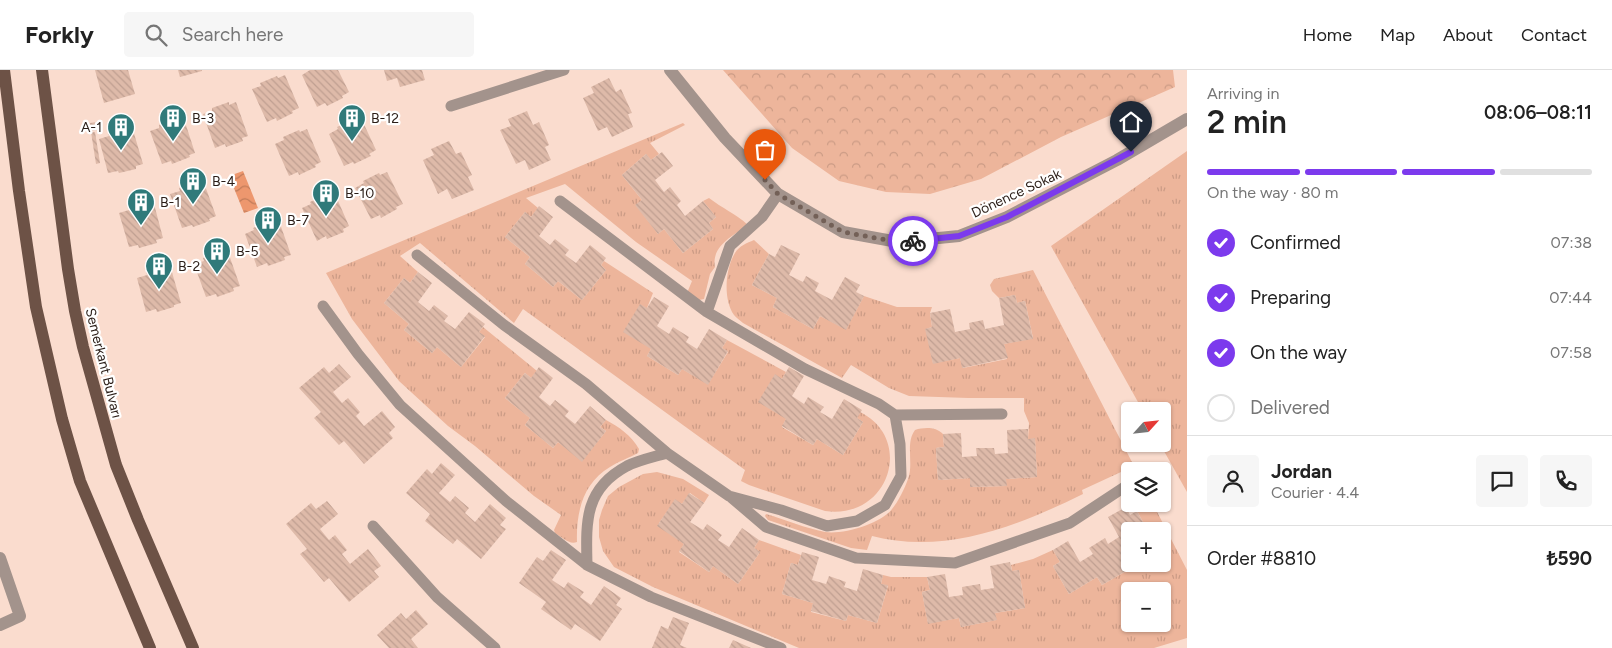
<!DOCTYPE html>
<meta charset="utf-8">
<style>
:root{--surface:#fff;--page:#f6f6f6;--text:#222;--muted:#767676;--line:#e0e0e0;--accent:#7c3aed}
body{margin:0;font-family:Figtree,sans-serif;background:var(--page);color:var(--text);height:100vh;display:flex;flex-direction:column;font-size:19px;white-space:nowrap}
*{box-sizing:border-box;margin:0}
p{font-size:16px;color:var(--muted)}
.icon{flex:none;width:28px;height:28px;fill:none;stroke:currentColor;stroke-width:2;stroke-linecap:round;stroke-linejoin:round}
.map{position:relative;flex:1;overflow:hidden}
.side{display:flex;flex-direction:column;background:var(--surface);width:425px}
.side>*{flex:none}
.needle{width:32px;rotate:63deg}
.controls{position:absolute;left:1121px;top:332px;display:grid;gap:10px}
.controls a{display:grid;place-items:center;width:50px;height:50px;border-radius:5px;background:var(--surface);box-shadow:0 1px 4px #0004;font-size:25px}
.pin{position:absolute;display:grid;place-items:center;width:42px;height:42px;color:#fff;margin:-51px -21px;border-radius:50% 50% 50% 0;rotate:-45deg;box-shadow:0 0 5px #0007}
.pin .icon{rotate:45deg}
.courier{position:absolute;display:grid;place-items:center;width:50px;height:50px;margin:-25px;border:4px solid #7c3aed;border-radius:50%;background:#fff;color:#222;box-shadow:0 1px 6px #0007}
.overview em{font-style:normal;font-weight:600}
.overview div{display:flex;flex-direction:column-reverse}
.overview{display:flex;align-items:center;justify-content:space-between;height:85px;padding:0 20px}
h1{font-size:32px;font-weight:600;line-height:38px}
.bar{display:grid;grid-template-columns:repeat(4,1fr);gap:8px 5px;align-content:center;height:60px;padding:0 20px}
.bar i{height:6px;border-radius:4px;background:var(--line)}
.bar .on{background:var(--accent)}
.bar p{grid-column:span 4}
.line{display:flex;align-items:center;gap:12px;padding:0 20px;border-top:1px solid var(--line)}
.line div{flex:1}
.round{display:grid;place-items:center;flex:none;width:52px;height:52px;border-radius:5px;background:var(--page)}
ol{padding:0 20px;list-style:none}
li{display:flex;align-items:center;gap:15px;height:55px}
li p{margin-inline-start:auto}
li .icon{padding:5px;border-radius:50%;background:var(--accent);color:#fff;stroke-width:4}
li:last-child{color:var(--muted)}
li i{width:28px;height:28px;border:2px solid var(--line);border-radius:50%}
header{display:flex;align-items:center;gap:30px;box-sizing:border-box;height:70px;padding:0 25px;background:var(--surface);border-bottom:1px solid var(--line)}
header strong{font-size:24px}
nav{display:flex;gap:28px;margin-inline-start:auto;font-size:18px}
.search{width:350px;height:45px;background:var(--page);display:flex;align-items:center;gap:12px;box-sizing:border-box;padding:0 18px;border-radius:5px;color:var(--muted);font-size:19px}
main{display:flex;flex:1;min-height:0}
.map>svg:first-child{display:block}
</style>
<header>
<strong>Forkly</strong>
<div class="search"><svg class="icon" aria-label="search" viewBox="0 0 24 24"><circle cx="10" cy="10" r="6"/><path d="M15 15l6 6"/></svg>Search here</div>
<nav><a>Home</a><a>Map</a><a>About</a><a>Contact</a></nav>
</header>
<main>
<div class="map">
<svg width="1187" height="578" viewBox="0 0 1187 578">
<defs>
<pattern id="grass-tufts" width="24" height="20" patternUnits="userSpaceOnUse" patternTransform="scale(1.25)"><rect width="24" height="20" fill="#edb59b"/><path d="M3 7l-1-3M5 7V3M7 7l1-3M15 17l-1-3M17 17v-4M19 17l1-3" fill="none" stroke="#cb9b85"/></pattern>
<pattern id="forest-crowns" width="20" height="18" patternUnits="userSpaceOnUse" patternTransform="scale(1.25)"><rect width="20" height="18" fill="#edb59b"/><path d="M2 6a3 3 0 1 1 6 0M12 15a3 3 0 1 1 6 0" fill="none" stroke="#cb9b85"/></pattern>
<pattern id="water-waves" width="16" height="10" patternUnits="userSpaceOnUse" patternTransform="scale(1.25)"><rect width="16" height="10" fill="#ed976e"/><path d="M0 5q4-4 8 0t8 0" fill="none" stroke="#c07b59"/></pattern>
<pattern id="building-back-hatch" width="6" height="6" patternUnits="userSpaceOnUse" patternTransform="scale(1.25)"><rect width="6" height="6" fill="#debaa9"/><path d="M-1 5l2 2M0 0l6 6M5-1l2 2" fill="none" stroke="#bf9f91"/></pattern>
</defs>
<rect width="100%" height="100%" fill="#fadcce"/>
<path fill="url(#grass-tufts)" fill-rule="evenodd" d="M 683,53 L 685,55 L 650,73 L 659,84 L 651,90 L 646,84 L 622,105 L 642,130 L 636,135 L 658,164 L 664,159 L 683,183 L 713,159 L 709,153 L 716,147 L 703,131 L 709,128 C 722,138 736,144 748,155 C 733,166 711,176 715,197 L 710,204 L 704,229 L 699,230 L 687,223 L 692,211 L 636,172 L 565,114 L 526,128 L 538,138 L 531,147 L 525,142 L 505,167 L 530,187 L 525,194 L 553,217 L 558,211 L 582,230 L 606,200 L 601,195 L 604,191 L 653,223 L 647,238 L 651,279 L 647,286 L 678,305 L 682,299 L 708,314 L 728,282 L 722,278 L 727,270 L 786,302 L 782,309 L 775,305 L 786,349 L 782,357 L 813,375 L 817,369 L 843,385 L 863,352 L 857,348 L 860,342 C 915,369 889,450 825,441 L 749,415 L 741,411 L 745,400 L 523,239 L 514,253 L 420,173 L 400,186 L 418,202 L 410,213 L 404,208 L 384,233 L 409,254 L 404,260 L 432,283 L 437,277 L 461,297 L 485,267 L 479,262 L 483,257 L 537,301 L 531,308 L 525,303 L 505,328 L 530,348 L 525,355 L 553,378 L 558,372 L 582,391 L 606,361 L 600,357 L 606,350 C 619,357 631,365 639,379 L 638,383 C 629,388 619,391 610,397 C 583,413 576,442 577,472 C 569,475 562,467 555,463 L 554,460 L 561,445 L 534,426 L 475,376 L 448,356 L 399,311 L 352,249 L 326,203 Z
M 1187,81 L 1187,422 L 1160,374 L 1162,374 L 1162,341 L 1143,341 L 1051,176 Z
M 754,170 L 769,184 L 752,215 L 777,228 L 773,237 L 813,259 L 820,246 L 846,259 L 864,226 L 897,237 L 932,237 L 930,243 L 932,257 L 926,259 L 933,293 L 960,288 L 963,298 L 1007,289 L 1004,274 L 1033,268 L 1025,231 L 1017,233 L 1015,225 L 999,228 L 992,221 L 990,215 L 994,209 L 1033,200 L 1134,396 L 1082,420 L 1083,424 C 1018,456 945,485 872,466 L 867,480 L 851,478 L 768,450 L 765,446 L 766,444 C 786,450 805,458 825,462 C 842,465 881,454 892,439 C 898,432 905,418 908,409 C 914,394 905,373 915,360 C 925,357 936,357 943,364 L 944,377 L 936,378 L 938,410 L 970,408 L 971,417 L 1006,416 L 1006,409 L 1037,407 L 1035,369 L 1028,369 L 1029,353 L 1024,341 L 1024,328 L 968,328 L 909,326 L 889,318 L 851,295 L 842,308 L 743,253 C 740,250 736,248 734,245 C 723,230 725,199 735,183 C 739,176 747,173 754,170 Z
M 657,402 L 683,409 L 709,425 L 704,433 L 690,423 L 682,434 L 675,430 L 659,453 L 684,474 L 679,482 L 709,502 L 713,496 L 738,514 L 760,482 L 754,478 L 759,470 L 801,485 L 798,495 L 791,493 L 782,524 L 813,533 L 811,542 L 846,551 L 848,545 L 877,553 L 888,516 L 881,514 L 883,505 L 891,507 L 927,507 L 930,520 L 922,522 L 928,553 L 959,548 L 961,557 L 996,550 L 995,543 L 1025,538 L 1019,500 L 1012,501 L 1011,495 L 1033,489 L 1053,480 L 1060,492 L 1053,496 L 1069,524 L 1097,507 L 1102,515 L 1133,497 L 1132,494 L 1162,494 L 1162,461 L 1148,461 L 1137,441 L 1137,434 L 1153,434 L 1187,500 L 1187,568 L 1154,578 L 799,578 L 653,517 L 614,497 L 603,481 L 599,467 L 599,450 L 602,440 L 608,426 L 619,417 L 643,404 ZM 1130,521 L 1162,521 L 1162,554 L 1130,554 Z"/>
<path fill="url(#forest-crowns)" d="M 723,0 L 1173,0 L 1175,17 L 1061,67 L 981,109 L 930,124 L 886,122 L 839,111 L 792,78 Z"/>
<path fill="url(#water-waves)" d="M 243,101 L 258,138 L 244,143 L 229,106 Z"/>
<path fill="url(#building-back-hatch)" d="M 95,0 L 128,0 L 135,24 L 104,33 Z
M 178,0 L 202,0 L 202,1 L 180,7 Z
M 310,0 L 338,0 L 349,22 L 342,26 L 343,28 L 327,36 L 325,33 L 317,37 L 302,5 Z
M 384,0 L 422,0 L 425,10 L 400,17 L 397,8 L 387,11 Z
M 285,5 L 299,38 L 292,41 L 293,43 L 277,51 L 276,48 L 267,52 L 252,19 L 261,16 L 260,13 L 277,6 L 278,8 Z
M 609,8 L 616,22 L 621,19 L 632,43 L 628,44 L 633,57 L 612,67 L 607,57 L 598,61 L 583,28 L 594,23 L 591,17 Z
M 229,32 L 229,35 L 236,32 L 248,66 L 242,68 L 243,71 L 226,77 L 225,74 L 215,78 L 203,44 L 212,41 L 212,38 Z
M 527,41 L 533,55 L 539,52 L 549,75 L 545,77 L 551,90 L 529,100 L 525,90 L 516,94 L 500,60 L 511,56 L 508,49 Z
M 361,48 L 376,80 L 369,84 L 371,86 L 354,94 L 353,92 L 344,96 L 329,64 L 338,59 L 337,57 L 353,49 L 354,52 Z
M 176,49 L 176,51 L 184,49 L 195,83 L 189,85 L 190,87 L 172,94 L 171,91 L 162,94 L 150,61 L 159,58 L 159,55 Z
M 96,52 L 97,60 L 91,61 L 90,53 Z
M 125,59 L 126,62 L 133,60 L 143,94 L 136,96 L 136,99 L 119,103 L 118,101 L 108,103 L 99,69 L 109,66 L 108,64 Z
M 307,59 L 321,92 L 315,95 L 316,97 L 299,105 L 298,102 L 289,106 L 275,74 L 284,70 L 283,67 L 299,60 L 300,62 Z
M 91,62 L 95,62 L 100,93 L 96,94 Z
M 449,71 L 456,84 L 461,82 L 472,105 L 468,107 L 474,120 L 452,129 L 447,119 L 438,124 L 423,90 L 434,85 L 431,79 Z
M 662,82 L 673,96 L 655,110 L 664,122 L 670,117 L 681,131 L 677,135 L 685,146 L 703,131 L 716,147 L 709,153 L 713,159 L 683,183 L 664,159 L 658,164 L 635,135 L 642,130 L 622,105 L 646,84 L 651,90 Z
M 387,102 L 403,134 L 396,137 L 397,139 L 381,148 L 380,145 L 371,149 L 355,118 L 364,113 L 363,111 L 379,103 L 380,105 Z
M 196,113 L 197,115 L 204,113 L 216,146 L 209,149 L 210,151 L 193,157 L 192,155 L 182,158 L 170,124 L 180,121 L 179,118 Z
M 327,124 L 328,127 L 335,124 L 349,156 L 343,159 L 344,162 L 327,169 L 326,166 L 317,171 L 302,138 L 311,134 L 310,132 Z
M 146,133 L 146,136 L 154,134 L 163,168 L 156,170 L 157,173 L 139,178 L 138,175 L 129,177 L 119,143 L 129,140 L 129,138 Z
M 539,136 L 553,147 L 539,166 L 550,175 L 555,169 L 569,180 L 565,185 L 576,193 L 590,175 L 606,188 L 601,195 L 606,200 L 582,230 L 558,211 L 553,217 L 525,194 L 530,187 L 505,167 L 525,142 L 531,147 Z
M 271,151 L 271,154 L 279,151 L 291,185 L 284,187 L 285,190 L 268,196 L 267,193 L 257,197 L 245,164 L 254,160 L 253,158 Z
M 781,175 L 800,184 L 789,205 L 803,212 L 806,206 L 819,213 L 815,221 L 832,230 L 845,207 L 860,215 L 856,222 L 864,226 L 846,260 L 820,246 L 813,259 L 773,237 L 777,228 L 752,215 L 769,184 L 775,187 Z
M 220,182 L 221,185 L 228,182 L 240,216 L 233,218 L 234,221 L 217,227 L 216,224 L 206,227 L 194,194 L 204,191 L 203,188 Z
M 163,198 L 164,201 L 171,199 L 181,233 L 174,235 L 174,237 L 157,242 L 156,239 L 146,242 L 137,208 L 147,205 L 146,202 Z
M 418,202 L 432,213 L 418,232 L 429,241 L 434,235 L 448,246 L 444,251 L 455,259 L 469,242 L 485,254 L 479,262 L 485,266 L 461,297 L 437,277 L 432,283 L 404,260 L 409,254 L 384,233 L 404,208 L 410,213 Z
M 1015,225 L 1017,233 L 1025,231 L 1033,269 L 1004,274 L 1008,288 L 962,298 L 960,288 L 933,294 L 925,259 L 932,257 L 930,243 L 950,239 L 955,262 L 970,259 L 969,253 L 983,250 L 985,259 L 1004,255 L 999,228 Z
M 654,227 L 669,236 L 657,256 L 669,264 L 673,257 L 689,267 L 686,272 L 697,279 L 709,259 L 727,270 L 722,278 L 728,281 L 708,315 L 682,299 L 678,305 L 647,286 L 651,279 L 623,262 L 640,234 L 647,238 Z
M 339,294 L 351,307 L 333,322 L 342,333 L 348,328 L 360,342 L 356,346 L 364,356 L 382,341 L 395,357 L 389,363 L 393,368 L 364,394 L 344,371 L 339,375 L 314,348 L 321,342 L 299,318 L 324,297 L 329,303 Z
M 539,297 L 553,308 L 539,327 L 550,336 L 555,330 L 569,341 L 565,346 L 575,354 L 590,336 L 606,350 L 600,357 L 606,361 L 582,392 L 558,372 L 553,378 L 525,355 L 530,348 L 505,328 L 525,303 L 531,308 Z
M 789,297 L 804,306 L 792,326 L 804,334 L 808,327 L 824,337 L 820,342 L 832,349 L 844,329 L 862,340 L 857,348 L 863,352 L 843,385 L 817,369 L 813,375 L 782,356 L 786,349 L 758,332 L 775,304 L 782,309 Z
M 1028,359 L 1028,369 L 1035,368 L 1037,407 L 1006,409 L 1007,416 L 970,417 L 970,408 L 938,410 L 936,378 L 944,377 L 943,364 L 961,363 L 962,387 L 977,386 L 976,378 L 994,378 L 995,384 L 1008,383 L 1007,360 Z
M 441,393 L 455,405 L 439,423 L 450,432 L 455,426 L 469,438 L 465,443 L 475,452 L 490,434 L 506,448 L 500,455 L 506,459 L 481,489 L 457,469 L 453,474 L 425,451 L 430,444 L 406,423 L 427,399 L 432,404 Z
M 689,423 L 704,433 L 690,452 L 703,460 L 707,454 L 722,465 L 718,470 L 729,477 L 742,458 L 759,470 L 754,478 L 760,482 L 738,514 L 713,496 L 709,502 L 679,481 L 684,474 L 657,456 L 675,429 L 682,434 Z
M 327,431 L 338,444 L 320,459 L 329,470 L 335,465 L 347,480 L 342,484 L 350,494 L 368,479 L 381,496 L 374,501 L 379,507 L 349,532 L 329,508 L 324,512 L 300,484 L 307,479 L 286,454 L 311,433 L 316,439 Z
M 1126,437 L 1130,445 L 1137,441 L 1148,461 L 1130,461 L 1129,491 L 1130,494 L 1133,497 L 1102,515 L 1097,507 L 1069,524 L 1053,496 L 1060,492 L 1053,480 L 1068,471 L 1080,492 L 1093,484 L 1089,478 L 1105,468 L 1108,474 L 1119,467 L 1108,447 Z
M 551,480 L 566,490 L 552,510 L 564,518 L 568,512 L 584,522 L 580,527 L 591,535 L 604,516 L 621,528 L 616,535 L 622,539 L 600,571 L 575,554 L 571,560 L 541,539 L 546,532 L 519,513 L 537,487 L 543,491 Z
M 802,482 L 819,487 L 812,510 L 826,514 L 829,506 L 846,512 L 844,517 L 857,521 L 863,499 L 883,505 L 881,514 L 888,515 L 877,553 L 848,545 L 846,551 L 811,541 L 813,533 L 782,524 L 791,493 L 798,495 Z
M 1010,492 L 1012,501 L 1019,500 L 1025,538 L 995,543 L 997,550 L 961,557 L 959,548 L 928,554 L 922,522 L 930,520 L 927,507 L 945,504 L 949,527 L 963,525 L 962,517 L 980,514 L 981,520 L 994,518 L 990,496 Z
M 416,540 L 428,554 L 411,569 L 418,578 L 389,578 L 377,565 L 401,543 L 406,549 Z
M 673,547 L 689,553 L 680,575 L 687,578 L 652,578 L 661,556 L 668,559 Z
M 733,570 L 751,578 L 729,578 Z"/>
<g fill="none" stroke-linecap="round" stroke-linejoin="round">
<path stroke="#a3938c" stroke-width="11" d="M 451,36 L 564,0
M 778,124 L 762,147 L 730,176 L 707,242 L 805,299 L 879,334 L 895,345 L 900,374 L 901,406 L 885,435 L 857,451 L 827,456 L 781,440 L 729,426 L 667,383 C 654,387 639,390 627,396 C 584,419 586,452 587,495 L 651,527 L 781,578
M 560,131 L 707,242
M 417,185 L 504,255 L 586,314 L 667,383
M 323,236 L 358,284 L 400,335 L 506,431 L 587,495
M 895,345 L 1002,344
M 732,428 L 766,457 L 856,488 L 955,493 L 1070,453 L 1126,416
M 373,456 L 437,527 L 495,578"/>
<path stroke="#a3938c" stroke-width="12" d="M 670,0 L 725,68 L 778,124 L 843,162 L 898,172 L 959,166 L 1007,147 L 1117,90 L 1187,49
M 0,488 L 20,546 L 0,555"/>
<path stroke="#6d5246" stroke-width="12" d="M 4,0 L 19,121 L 36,237 L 62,349 L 80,411 L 150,578
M 42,0 L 68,199 L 75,241 L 83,277 L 116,395 L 138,450 L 193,578"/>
</g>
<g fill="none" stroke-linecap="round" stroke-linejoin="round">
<path stroke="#736057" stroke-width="5" stroke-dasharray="0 9" d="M 765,110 L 778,124 L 843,162 L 898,172 L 913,171"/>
<path stroke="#7c3aed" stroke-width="6" d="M 913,171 L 959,166 L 1007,147 L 1131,82"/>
</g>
<defs>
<g id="building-pin" transform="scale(1.4375)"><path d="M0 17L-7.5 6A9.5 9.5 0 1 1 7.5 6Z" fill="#307a7a" stroke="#fff"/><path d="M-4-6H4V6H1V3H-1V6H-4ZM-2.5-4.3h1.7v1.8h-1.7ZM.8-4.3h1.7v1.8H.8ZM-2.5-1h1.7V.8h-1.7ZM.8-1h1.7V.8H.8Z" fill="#fff"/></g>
</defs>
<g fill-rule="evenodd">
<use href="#building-pin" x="173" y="48"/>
<use href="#building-pin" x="352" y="48"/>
<use href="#building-pin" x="121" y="57"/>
<use href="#building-pin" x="193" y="111"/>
<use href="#building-pin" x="326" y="123"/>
<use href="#building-pin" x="141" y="132"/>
<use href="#building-pin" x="268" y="150"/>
<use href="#building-pin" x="217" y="181"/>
<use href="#building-pin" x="159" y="196"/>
</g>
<g text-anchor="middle" stroke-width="4.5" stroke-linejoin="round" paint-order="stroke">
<g font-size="14" fill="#2a1d17" stroke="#fff" text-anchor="start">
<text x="192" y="53">B-3</text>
<text x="371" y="53">B-12</text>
<text x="102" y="62" text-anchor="end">A-1</text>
<text x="212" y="116">B-4</text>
<text x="345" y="128">B-10</text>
<text x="160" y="137">B-1</text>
<text x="287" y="155">B-7</text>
<text x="236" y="186">B-5</text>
<text x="178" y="201">B-2</text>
</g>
<g font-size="14" fill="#2a1d17" stroke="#fff">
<text transform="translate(1016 123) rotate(-25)" y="5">Dönence Sokak</text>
<text transform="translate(104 293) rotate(76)" y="5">Semerkant Bulvarı</text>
</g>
</g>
</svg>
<div class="controls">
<a><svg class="needle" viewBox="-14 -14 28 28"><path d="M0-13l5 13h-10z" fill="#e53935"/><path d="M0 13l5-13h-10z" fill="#767676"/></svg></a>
<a><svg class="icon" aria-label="layers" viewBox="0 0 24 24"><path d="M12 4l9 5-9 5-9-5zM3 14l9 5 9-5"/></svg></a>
<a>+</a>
<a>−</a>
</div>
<div class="pin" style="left:765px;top:110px;background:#ea580c"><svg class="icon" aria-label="bag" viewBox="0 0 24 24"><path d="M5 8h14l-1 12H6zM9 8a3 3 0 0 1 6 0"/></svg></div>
<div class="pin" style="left:1131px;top:82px;background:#1f2937"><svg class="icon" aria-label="home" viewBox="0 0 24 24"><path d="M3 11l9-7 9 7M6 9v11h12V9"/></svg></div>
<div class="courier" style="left:913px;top:171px"><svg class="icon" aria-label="bike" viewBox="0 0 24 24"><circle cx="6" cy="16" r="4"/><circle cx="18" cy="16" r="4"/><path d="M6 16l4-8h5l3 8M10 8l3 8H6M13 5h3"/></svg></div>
</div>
<section class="side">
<div class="overview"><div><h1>2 min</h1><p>Arriving in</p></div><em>08:06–08:11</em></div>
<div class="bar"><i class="on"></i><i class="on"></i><i class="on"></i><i></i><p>On the way · 80 m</p></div>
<ol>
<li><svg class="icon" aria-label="check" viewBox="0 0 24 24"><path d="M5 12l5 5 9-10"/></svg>Confirmed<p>07:38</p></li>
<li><svg class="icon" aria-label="check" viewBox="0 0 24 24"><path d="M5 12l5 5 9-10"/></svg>Preparing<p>07:44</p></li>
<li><svg class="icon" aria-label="check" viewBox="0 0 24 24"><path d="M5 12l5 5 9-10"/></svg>On the way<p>07:58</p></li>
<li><i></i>Delivered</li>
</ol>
<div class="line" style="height:90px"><a class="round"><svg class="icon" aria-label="person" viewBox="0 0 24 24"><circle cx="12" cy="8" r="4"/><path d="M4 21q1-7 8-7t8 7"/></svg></a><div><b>Jordan</b><p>Courier · 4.4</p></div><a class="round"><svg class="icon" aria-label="chat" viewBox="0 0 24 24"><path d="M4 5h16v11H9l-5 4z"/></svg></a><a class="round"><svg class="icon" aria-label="phone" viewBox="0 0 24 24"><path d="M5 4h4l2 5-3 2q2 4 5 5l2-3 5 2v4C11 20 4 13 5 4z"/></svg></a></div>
<div class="line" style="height:65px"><div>Order #8810</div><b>₺590</b></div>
</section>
</main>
